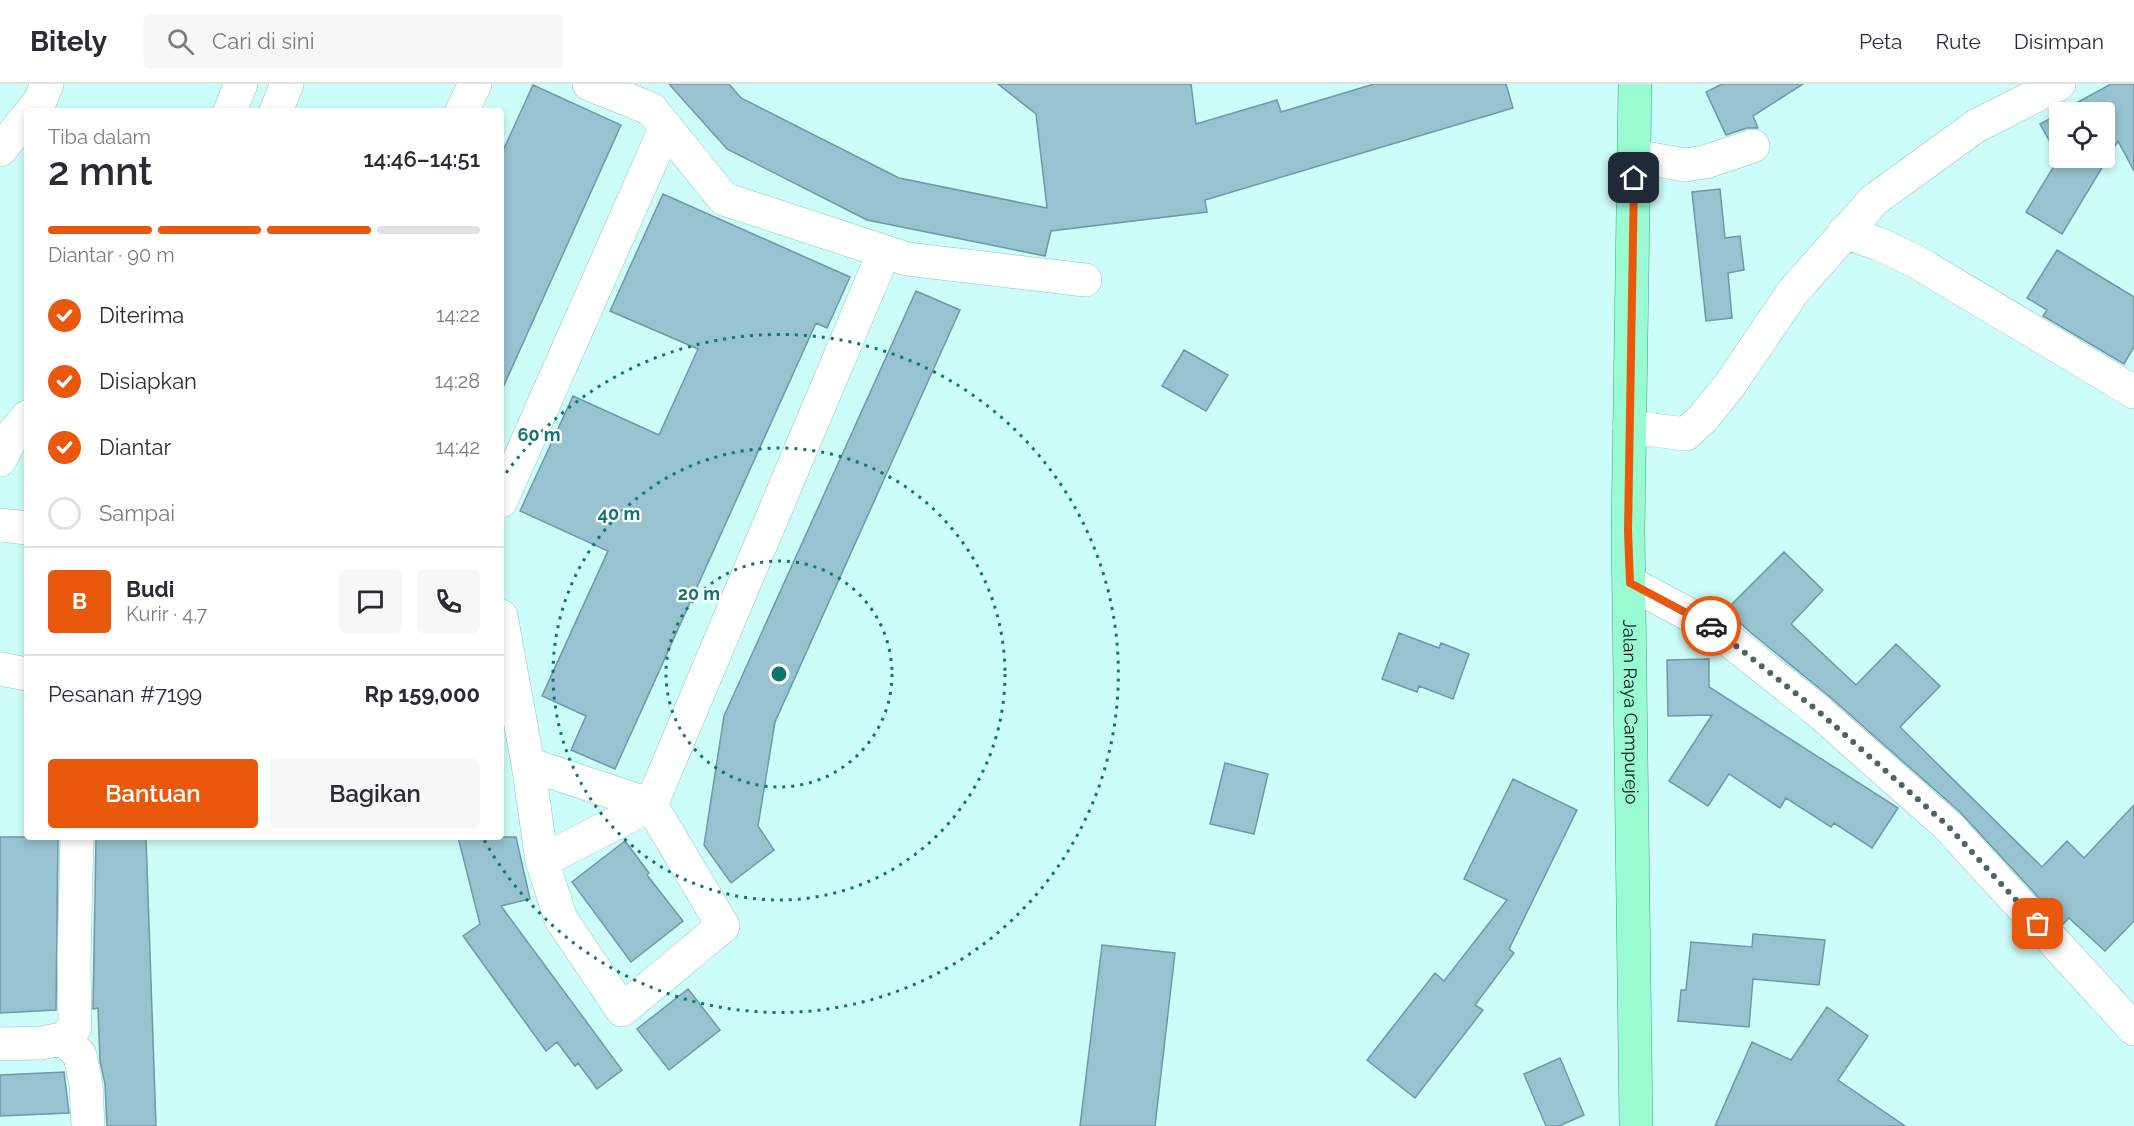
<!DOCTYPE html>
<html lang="id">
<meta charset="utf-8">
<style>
:root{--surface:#fff;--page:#f7f7f7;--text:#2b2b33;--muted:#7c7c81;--line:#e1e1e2;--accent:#ea580c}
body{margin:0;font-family:Raleway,sans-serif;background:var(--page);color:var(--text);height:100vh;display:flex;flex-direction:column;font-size:22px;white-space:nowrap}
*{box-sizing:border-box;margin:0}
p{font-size:20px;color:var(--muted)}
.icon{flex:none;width:33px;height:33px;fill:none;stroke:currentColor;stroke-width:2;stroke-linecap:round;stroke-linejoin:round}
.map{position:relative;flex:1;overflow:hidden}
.panel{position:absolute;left:24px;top:24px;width:480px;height:732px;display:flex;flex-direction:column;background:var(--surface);border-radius:6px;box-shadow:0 3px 9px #0003}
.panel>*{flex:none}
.fabs{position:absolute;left:2049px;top:18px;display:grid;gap:12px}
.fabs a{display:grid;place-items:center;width:66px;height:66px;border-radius:6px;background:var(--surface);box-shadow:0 3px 9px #0003;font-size:30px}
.pin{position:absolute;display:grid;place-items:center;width:51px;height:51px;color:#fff;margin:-26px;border-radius:12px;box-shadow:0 3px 9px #0006}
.courier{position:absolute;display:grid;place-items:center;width:60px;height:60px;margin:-30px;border:4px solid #ea580c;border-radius:50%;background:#fff;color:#222;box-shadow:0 2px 8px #0007}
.summary em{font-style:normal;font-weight:600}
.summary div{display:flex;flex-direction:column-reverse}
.summary{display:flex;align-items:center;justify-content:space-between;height:102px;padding:0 24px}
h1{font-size:39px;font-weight:600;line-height:45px}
.bar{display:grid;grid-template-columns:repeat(4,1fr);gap:9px 6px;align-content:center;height:72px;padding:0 24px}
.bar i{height:8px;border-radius:4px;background:var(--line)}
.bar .active{background:var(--accent)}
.bar p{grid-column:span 4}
.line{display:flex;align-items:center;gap:15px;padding:0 24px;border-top:2px solid var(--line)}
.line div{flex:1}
.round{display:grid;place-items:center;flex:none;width:63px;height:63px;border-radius:6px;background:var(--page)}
ol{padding:0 24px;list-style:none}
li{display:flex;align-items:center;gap:18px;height:66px}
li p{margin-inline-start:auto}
li .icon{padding:6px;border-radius:50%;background:var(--accent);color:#fff;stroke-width:4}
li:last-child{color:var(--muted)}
li i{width:33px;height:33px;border:3px solid var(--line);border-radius:50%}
.button{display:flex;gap:12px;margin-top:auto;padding:12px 24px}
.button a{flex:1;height:69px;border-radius:6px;background:var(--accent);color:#fff;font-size:24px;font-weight:600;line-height:69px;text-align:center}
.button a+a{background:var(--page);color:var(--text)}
header{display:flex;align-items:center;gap:36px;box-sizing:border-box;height:84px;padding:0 30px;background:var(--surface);border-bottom:2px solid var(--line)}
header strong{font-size:28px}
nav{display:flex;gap:33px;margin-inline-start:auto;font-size:21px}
.search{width:420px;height:54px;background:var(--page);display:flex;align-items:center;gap:15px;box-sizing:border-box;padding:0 21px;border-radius:6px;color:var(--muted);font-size:22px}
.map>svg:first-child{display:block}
</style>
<header>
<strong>Bitely</strong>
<div class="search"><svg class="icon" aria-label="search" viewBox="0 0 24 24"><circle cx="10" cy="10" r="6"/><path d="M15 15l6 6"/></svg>Cari di sini</div>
<nav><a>Peta</a><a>Rute</a><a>Disimpan</a></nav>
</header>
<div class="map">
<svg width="2134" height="1042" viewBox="0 0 2134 1042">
<rect width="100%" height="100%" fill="#cdfdf9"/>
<path fill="#97c2d0" stroke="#6f98a6" stroke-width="1.5" d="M 669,0 L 729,0 L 741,14 L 899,94 L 1047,124 L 1036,30 L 998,0 L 1191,0 L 1196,40 L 1277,16 L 1281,28 L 1374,0 L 1506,0 L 1513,24 L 1205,116 L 1207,128 L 1051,147 L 1045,172 L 867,136 L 727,65 Z
M 1722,0 L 1803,0 L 1753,32 L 1758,44 L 1747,44 L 1726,51 L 1706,8 Z
M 2111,0 L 2134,0 L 2134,87 L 2118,57 L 2062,150 L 2026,128 L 2059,74 L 2040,40 L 2060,29 L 2060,74 L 2104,74 L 2104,28 L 2060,28 Z
M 533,1 L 621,41 L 501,308 L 501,71 Z
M 1720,105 L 1725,154 L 1740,152 L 1744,186 L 1728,189 L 1732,234 L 1706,237 L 1692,108 Z
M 663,110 L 850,193 L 827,244 L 816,239 L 615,685 L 571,666 L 586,632 L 542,612 L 608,467 L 520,427 L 573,312 L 659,351 L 679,307 L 698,265 L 610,227 Z
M 2057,166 L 2134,213 L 2134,263 L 2124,280 L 2043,232 L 2047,226 L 2027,214 Z
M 916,207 L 960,226 L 775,638 L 758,742 L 774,766 L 731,799 L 704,761 L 724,632 Z
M 1184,266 L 1228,291 L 1206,327 L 1162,302 Z
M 1784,468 L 1823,506 L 1791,540 L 1856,601 L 1896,560 L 1940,602 L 1900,643 L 2042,783 L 2067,757 L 2084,774 L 2134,721 L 2134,837 L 2105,867 L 2069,834 L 2063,840 L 1960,728 L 1830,613 L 1750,548 L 1726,526 Z
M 1399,549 L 1439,564 L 1441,559 L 1469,570 L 1453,615 L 1419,602 L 1417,608 L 1382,595 Z
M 1709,575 L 1709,603 L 1898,724 L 1872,764 L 1834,739 L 1831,743 L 1786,714 L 1780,724 L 1729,690 L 1708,722 L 1669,697 L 1712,631 L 1668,632 L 1667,576 Z
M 1225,679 L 1268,690 L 1254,750 L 1210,740 Z
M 1513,695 L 1577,726 L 1509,865 L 1514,869 L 1475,921 L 1483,926 L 1415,1014 L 1367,976 L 1435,889 L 1444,897 L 1507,816 L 1464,795 Z
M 0,753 L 58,753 L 56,926 L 0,929 Z
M 96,753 L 146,753 L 156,1042 L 107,1042 L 105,1000 L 100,977 L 98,924 L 93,925 Z
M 458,753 L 516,753 L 530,815 L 501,822 L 622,986 L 597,1005 L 578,979 L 575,982 L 557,958 L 546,967 L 463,852 L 480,840 Z
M 625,757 L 649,789 L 647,791 L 683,837 L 631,878 L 572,798 Z
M 1753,850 L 1825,856 L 1819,901 L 1753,895 L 1749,943 L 1678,937 L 1681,906 L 1686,906 L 1691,858 L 1752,863 Z
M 1102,861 L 1175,869 L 1155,1042 L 1080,1042 Z
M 688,905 L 720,946 L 669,986 L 637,945 Z
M 1827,923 L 1868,952 L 1838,996 L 1905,1042 L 1715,1042 L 1752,958 L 1791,976 Z
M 1560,974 L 1584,1031 L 1559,1042 L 1546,1042 L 1524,990 Z
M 64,988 L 69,1029 L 0,1032 L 0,991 Z"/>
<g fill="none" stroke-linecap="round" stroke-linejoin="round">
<g stroke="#92c1be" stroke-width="34">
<path id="minor" d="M 589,0 L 651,25 L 724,115 L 907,175 L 1085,196
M 32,27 L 40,17 L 47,0
M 230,27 L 241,0
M 276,27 L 287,0
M 462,27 L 475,0
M 0,66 L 27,33
M 1634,72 L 1685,81 L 1705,78 L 1753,62
M 1844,148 L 1879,160 L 1915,177 L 2134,308
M 1629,343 L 1686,350 L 1703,334 L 1729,302 L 1793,208 L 1874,116 L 1976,42 L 2059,0
M 0,376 L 13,350 L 27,333
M 501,417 L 666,43
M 0,441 L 27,444
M 1630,499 L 1714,544 L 1818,627 L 1948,742 L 2134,945
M 501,532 L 528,680 L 542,777 L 561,835 L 622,926 L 723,842 L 651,721 L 528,680
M 0,585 L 27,590
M 542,777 L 651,721 L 884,168
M 63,955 L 80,971 L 86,1001 L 88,1042
M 0,960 L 40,959 L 63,955 L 75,943 L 74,877 L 77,753"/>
</g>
<g stroke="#3aa87d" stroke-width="34">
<g id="major">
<path id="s1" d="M 1635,0 L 1628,447 L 1636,1042"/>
</g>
</g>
<use href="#minor" stroke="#fff" stroke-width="33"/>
<use href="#major" stroke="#9afbd3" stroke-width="33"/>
</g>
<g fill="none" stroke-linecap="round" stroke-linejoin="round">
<path stroke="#4a6664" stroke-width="6" stroke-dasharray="0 10.8" d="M 1711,542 L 1818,627 L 1948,742 L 2038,840"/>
<path stroke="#ea580c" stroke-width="8" d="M 1634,94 L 1628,447 L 1630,499 L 1711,542"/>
</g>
<g fill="none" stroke="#0f766e" stroke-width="3" stroke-dasharray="3 6">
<circle cx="779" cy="590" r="113"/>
<circle cx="779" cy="590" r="226"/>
<path d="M501 396A339 339 0 1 1 483 754"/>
</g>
<g text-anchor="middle" stroke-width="4.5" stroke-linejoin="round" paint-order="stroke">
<g font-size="18" fill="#031413" stroke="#fff">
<text dy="6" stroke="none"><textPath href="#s1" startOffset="628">Jalan Raya Campurejo</textPath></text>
</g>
</g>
<circle cx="779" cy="590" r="9" fill="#0f766e" stroke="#fff" stroke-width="3"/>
<g font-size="18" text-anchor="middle" font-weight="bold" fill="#0f766e" stroke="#fff" stroke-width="4.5" stroke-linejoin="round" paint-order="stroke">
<text x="539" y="357">60 m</text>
<text x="619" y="436">40 m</text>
<text x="699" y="516">20 m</text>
</g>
</svg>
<div class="fabs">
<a><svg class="icon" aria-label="locate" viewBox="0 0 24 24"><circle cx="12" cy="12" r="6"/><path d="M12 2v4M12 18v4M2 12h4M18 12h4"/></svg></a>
</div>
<div class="pin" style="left:2038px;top:840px;background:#ea580c"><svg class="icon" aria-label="bag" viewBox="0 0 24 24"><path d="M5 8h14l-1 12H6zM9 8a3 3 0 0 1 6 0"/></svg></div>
<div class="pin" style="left:1634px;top:94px;background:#1f2937"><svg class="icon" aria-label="home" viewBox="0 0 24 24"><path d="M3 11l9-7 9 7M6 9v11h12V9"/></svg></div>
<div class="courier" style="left:1711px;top:542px"><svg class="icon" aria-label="car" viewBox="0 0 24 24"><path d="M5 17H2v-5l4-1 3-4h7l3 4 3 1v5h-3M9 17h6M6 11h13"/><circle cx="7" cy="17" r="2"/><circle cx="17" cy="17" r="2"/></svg></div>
<section class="panel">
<div class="summary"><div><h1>2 mnt</h1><p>Tiba dalam</p></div><em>14:46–14:51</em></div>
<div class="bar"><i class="active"></i><i class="active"></i><i class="active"></i><i></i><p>Diantar · 90 m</p></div>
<ol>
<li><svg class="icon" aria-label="check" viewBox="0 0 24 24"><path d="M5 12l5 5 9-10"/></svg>Diterima<p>14:22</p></li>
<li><svg class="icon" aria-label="check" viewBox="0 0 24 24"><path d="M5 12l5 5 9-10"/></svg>Disiapkan<p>14:28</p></li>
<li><svg class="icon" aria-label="check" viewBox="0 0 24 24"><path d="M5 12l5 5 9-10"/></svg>Diantar<p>14:42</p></li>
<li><i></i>Sampai</li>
</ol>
<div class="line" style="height:108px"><b class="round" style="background:var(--accent);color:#fff">B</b><div><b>Budi</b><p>Kurir · 4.7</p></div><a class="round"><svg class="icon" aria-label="chat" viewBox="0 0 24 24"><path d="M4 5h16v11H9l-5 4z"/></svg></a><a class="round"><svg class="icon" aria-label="phone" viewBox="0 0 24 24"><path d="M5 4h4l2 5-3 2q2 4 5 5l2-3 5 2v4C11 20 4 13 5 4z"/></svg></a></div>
<div class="line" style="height:78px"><div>Pesanan #7199</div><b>Rp 159,000</b></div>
<div class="button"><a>Bantuan</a><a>Bagikan</a></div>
</section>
</div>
